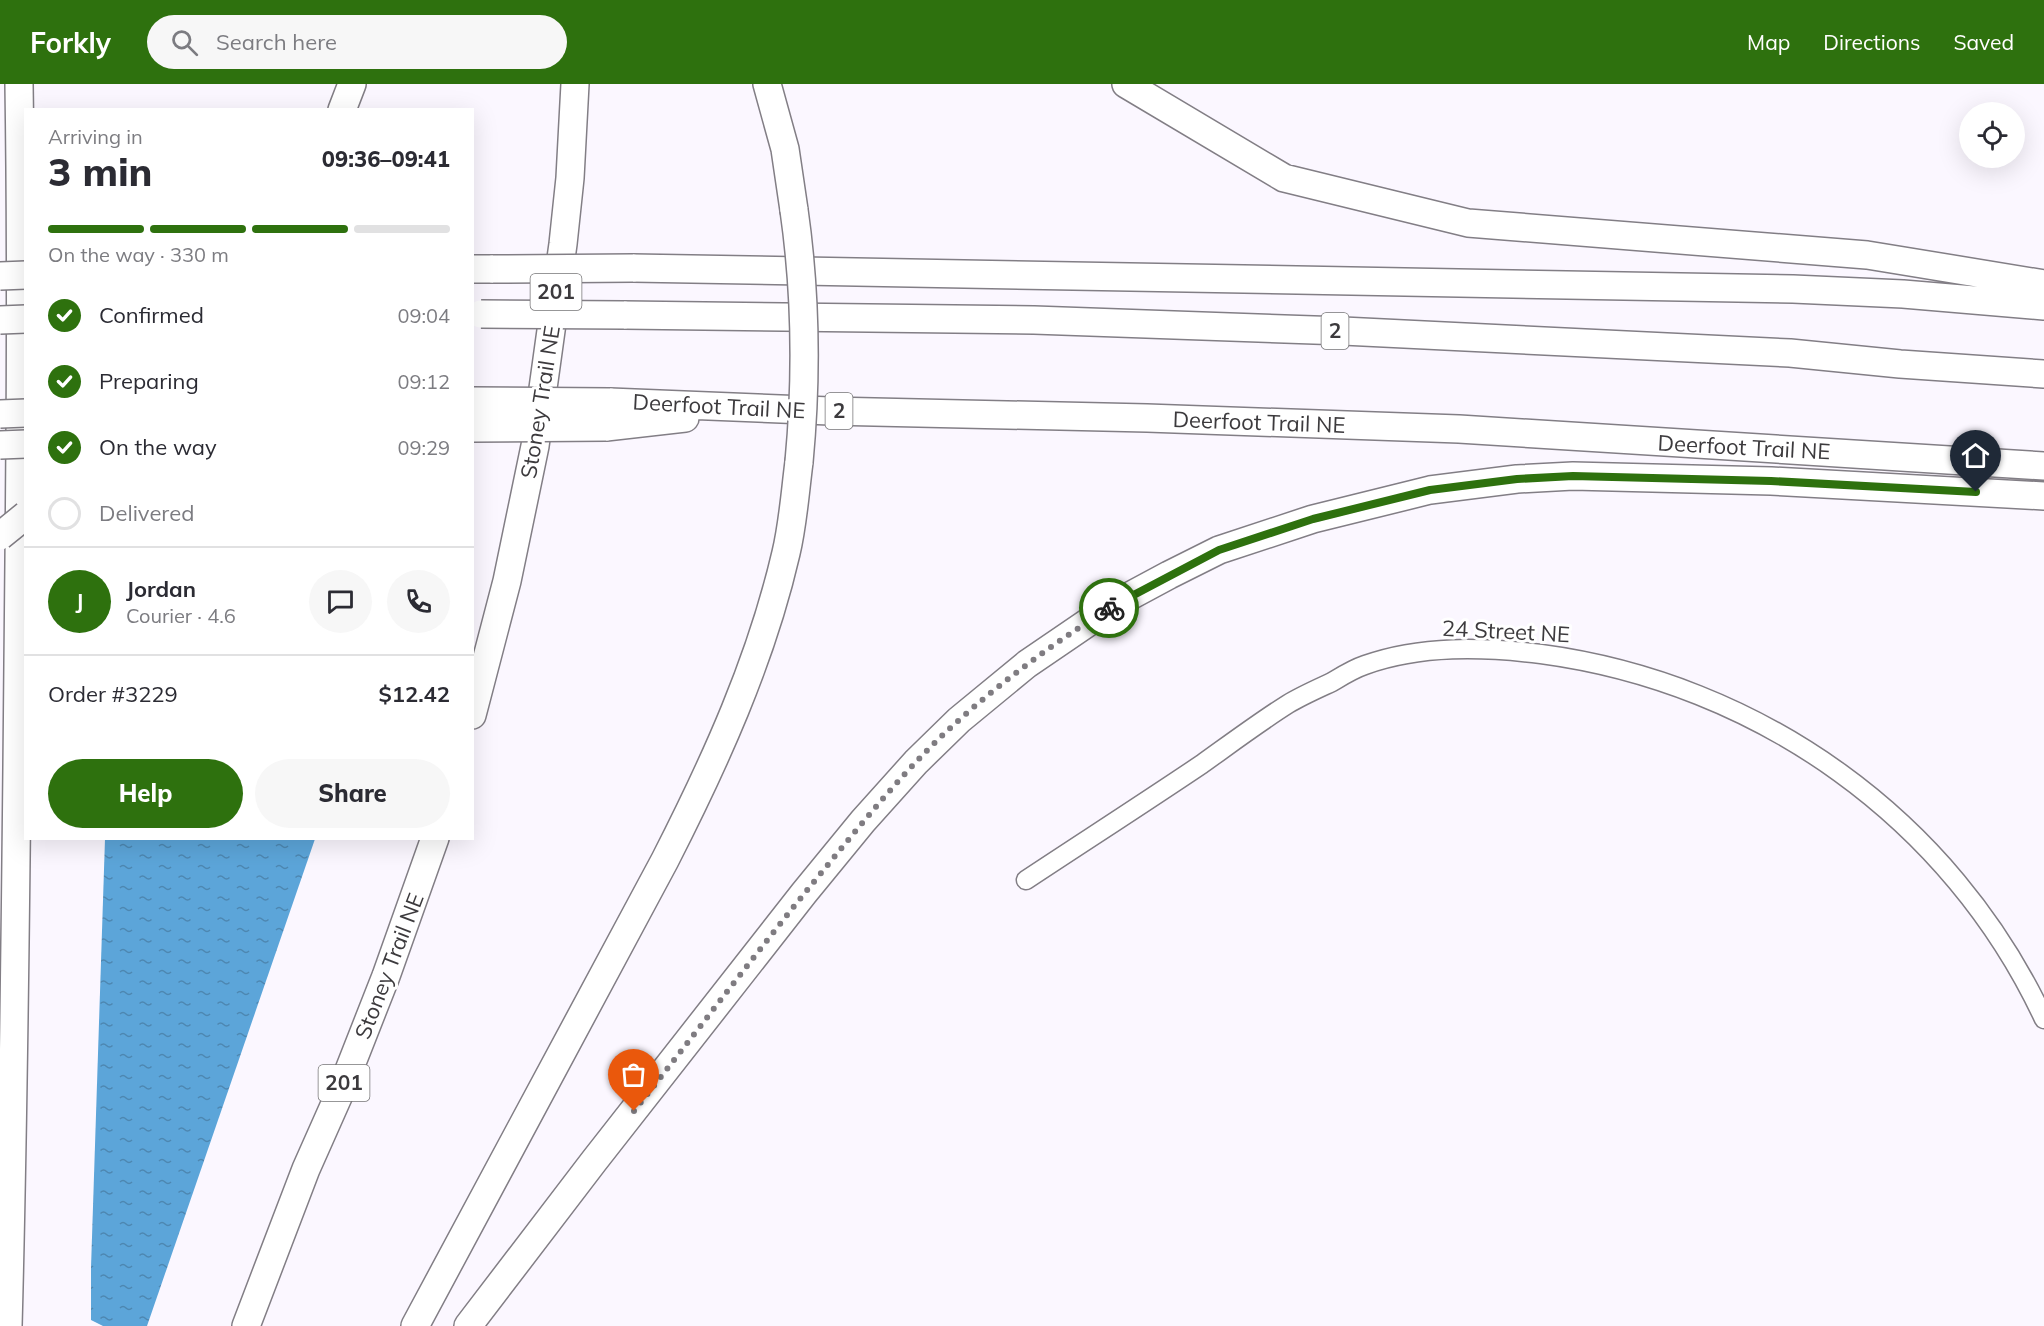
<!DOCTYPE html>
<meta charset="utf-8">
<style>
:root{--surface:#fff;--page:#f7f7f7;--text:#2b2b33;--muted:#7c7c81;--line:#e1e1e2;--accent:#2e710e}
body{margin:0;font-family:Mulish,sans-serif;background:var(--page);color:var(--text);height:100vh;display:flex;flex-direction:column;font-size:22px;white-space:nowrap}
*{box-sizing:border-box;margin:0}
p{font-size:20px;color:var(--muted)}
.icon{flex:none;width:33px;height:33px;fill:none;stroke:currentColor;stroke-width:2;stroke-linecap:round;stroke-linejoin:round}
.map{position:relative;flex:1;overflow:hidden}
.details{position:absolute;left:24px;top:24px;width:450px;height:732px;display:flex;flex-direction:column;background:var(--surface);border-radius:0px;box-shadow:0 6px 24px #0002}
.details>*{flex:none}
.controls{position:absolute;left:1959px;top:18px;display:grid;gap:12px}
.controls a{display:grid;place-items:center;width:66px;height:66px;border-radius:50%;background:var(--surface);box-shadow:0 6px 24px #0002;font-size:30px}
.pin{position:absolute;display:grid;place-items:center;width:51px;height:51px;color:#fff;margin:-62px -26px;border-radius:50% 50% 50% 0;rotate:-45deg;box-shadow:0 0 6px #0007}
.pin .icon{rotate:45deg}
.courier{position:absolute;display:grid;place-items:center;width:60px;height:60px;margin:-30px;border:4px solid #2e710e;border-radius:50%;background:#fff;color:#222;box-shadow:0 2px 8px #0007}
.overview em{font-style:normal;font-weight:800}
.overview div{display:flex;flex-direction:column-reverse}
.overview{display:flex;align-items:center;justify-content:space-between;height:102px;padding:0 24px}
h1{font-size:39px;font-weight:800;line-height:45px}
.bar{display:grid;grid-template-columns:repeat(4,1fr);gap:9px 6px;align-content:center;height:72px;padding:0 24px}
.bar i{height:8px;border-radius:4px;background:var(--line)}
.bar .selected{background:var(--accent)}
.bar p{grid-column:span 4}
.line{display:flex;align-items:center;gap:15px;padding:0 24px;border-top:2px solid var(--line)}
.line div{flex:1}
.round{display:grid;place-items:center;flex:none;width:63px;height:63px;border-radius:32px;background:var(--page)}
ol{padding:0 24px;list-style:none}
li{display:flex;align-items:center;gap:18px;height:66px}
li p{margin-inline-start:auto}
li .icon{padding:6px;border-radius:50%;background:var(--accent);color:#fff;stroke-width:4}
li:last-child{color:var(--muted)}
li i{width:33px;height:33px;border:3px solid var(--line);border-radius:50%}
.button{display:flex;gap:12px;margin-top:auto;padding:12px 24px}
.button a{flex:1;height:69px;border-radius:36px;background:var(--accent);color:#fff;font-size:24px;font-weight:800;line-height:69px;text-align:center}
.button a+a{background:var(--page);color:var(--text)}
header{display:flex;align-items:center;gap:36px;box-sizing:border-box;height:84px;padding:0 30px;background:var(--accent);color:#fff}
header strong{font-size:28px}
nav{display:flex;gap:33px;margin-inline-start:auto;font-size:21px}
.search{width:420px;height:54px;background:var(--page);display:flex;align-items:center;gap:15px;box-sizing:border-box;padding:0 21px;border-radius:33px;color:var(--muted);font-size:22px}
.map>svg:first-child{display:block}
</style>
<header>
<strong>Forkly</strong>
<div class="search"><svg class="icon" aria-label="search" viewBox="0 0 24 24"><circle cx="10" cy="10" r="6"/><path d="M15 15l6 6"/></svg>Search here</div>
<nav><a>Map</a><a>Directions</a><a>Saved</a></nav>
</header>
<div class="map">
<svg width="2044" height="1242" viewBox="0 0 2044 1242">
<defs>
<pattern id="water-ripples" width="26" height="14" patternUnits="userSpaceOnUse" patternTransform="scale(1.5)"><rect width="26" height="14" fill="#5ca5d9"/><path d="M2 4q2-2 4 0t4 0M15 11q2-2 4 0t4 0" fill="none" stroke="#4d87b1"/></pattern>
</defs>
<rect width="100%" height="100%" fill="#fbf7ff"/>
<path fill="url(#water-ripples)" d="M 105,755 L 315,755 L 147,1242 L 103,1242 L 91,1236 L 91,1184 Z"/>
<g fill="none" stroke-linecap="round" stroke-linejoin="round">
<g stroke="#827e85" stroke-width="21">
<path id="minor" d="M 1026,796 C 1085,757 1144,719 1202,680 C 1230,660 1258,639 1288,620 C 1301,612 1317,605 1332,598 C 1342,592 1353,585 1365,581 C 1421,561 1483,563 1541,570 C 1759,599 1951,735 2044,935"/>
</g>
<g stroke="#827e85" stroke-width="30">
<path id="highway" d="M 767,0 L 785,65 L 794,126
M 1126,0 L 1284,94 L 1468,139 L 1867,171 L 2044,200
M 342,26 L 352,0
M 633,184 L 1793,205 L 1903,210 L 2044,222
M 472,185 L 493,185
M 624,231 L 1034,236 L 1343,247 L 1790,269 L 1900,280 L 2044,290
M 610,318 L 830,327 L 1147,334 L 1459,345 L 2044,382
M 606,343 L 685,334
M 472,631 L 507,497 L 535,362 L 563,160 L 570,94 L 575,0
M 8,1242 C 14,1021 16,801 18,580 C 20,387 22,193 19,0
M 246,1242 L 306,1085 L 342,1004 L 386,892 L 435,754
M 415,1242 L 665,776 C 715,678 761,577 786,469 C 793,440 795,409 799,378
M 468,1242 L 594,1077 L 804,809 L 863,737 L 916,678 L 959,636 L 1027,580 L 1115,520 L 1169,491 L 1219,466 L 1313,435 L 1430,406 L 1517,395 L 1573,392 L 1771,397 L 2044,412"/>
</g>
<use href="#minor" stroke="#fff" stroke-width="18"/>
<use href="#highway" stroke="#fff" stroke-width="27"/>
<g stroke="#827e85" stroke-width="30" stroke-linecap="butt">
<path id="highway-bridge" d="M 794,126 C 806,210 807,293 799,378
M 493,185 L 633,184
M 0,192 L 26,191
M 481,230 L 624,231
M 0,236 L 26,235
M 472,317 L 610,318
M 0,330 L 26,329
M 472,344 L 606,343
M 0,361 L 26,360
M 0,452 L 26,431"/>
</g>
<use href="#highway-bridge" stroke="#fff" stroke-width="27"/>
</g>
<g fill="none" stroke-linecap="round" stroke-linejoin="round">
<path stroke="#7f7c81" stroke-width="6" stroke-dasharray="0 10.8" d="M 634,1027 C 700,944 763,859 831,777 C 871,728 912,678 959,636 C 1006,594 1056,558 1109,524"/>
<path stroke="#2e710e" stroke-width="8" d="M 1109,524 L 1219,466 L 1313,435 L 1430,406 L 1517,395 L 1573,392 L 1771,397 L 1976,408"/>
</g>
<g text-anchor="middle" stroke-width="6" stroke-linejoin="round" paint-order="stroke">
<g fill="#fff" stroke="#767577" stroke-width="1.5">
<rect x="530.5" y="190" width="51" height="36" rx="4.5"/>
<rect x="1321.5" y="229" width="27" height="36" rx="4.5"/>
<rect x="825.5" y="309" width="27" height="36" rx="4.5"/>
<rect x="318.5" y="981" width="51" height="36" rx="4.5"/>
</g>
<g font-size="21" font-weight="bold" fill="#3c3a3d">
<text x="556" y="215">201</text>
<text x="1335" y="254">2</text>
<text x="839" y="334">2</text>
<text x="344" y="1006">201</text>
</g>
<g font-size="22" fill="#3c3a3d" stroke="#fff">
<text transform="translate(540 318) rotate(-81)" y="8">Stoney Trail NE</text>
<text transform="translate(719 322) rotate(3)" y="8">Deerfoot Trail NE</text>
<text transform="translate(1259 338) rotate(2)" y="8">Deerfoot Trail NE</text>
<text transform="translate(1744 363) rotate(3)" y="8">Deerfoot Trail NE</text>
<text transform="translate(1506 547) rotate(3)" y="8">24 Street NE</text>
<text transform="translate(389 882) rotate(-69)" y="8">Stoney Trail NE</text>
</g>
</g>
</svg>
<div class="controls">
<a><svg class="icon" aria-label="locate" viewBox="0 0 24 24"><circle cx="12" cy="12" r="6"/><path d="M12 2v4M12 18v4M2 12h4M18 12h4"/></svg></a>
</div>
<div class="pin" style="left:634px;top:1027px;background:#ea580c"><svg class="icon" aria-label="bag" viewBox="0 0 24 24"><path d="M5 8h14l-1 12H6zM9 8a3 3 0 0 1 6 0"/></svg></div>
<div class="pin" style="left:1976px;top:408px;background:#1f2937"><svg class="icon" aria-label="home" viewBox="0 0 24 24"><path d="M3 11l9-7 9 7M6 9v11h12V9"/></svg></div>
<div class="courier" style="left:1109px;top:524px"><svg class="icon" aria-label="bike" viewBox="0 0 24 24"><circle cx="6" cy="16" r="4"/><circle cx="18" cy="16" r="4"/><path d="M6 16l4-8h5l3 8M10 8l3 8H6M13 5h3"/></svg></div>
<section class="details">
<div class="overview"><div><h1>3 min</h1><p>Arriving in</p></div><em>09:36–09:41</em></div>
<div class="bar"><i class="selected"></i><i class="selected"></i><i class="selected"></i><i></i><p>On the way · 330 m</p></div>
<ol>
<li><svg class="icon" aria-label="check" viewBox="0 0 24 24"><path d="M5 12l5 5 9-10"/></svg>Confirmed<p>09:04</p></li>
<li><svg class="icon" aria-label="check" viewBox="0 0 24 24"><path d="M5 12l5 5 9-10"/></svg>Preparing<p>09:12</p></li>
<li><svg class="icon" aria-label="check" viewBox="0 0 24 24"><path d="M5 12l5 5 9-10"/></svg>On the way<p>09:29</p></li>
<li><i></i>Delivered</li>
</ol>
<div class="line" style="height:108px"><b class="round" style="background:var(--accent);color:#fff">J</b><div><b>Jordan</b><p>Courier · 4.6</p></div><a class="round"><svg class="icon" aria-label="chat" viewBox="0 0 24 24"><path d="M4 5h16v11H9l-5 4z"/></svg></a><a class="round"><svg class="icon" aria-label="phone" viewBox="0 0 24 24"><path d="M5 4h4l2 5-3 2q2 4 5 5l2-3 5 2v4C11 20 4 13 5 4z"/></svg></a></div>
<div class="line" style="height:78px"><div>Order #3229</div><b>$12.42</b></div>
<div class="button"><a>Help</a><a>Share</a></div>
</section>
</div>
